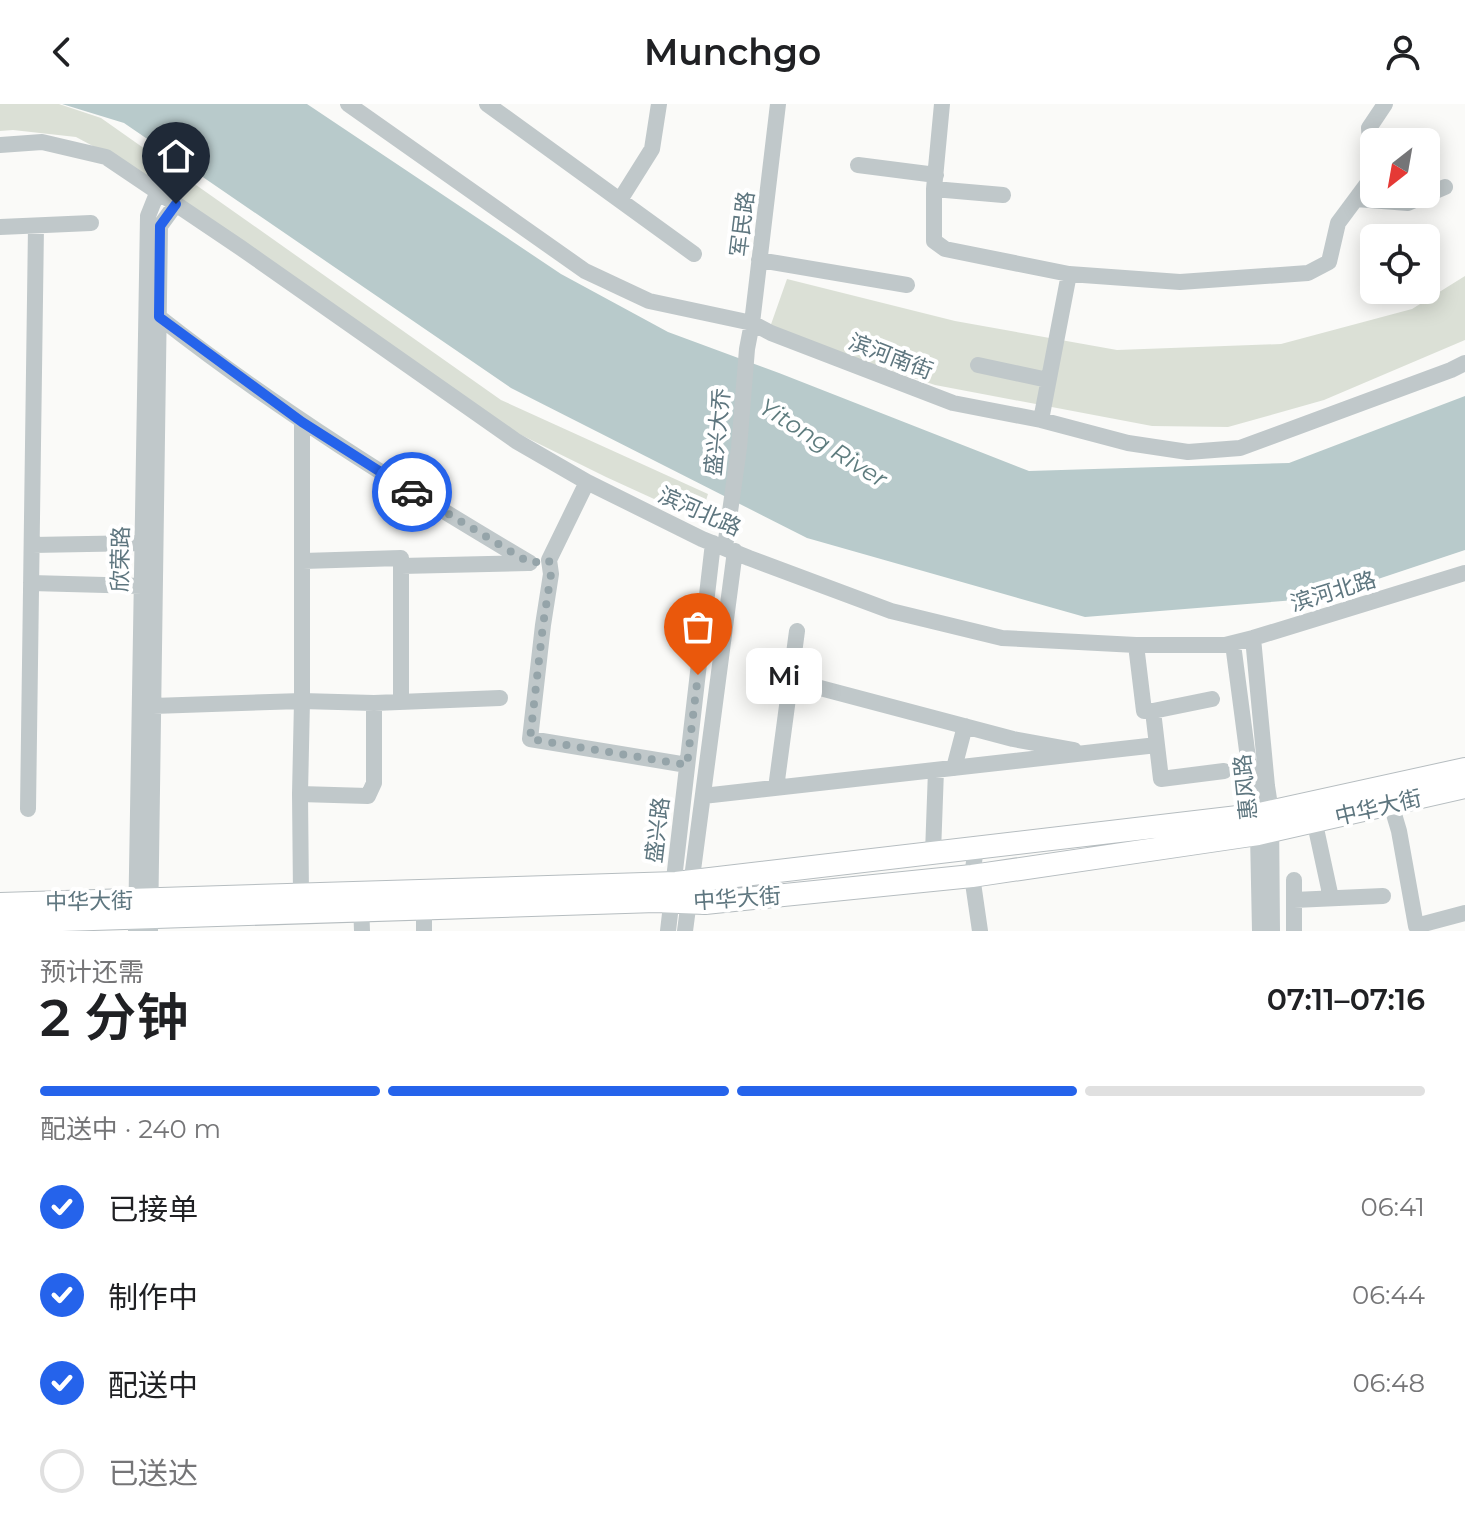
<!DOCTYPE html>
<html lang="zh">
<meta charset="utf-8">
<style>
:root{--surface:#fff;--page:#f6f6f6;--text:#202124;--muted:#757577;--line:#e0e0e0;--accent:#2563eb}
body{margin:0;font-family:Montserrat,"Noto Sans SC",sans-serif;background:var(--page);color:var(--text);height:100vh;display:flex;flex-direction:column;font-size:30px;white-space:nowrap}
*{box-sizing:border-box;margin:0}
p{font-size:26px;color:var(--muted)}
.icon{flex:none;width:44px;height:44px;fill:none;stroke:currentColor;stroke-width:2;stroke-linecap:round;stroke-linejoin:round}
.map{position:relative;height:827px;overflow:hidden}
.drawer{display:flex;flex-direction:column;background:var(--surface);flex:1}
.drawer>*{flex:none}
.needle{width:52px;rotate:211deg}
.tools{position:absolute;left:1360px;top:24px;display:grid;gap:16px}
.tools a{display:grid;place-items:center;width:80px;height:80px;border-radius:12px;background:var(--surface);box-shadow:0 4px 20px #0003;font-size:40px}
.pin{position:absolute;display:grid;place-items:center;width:68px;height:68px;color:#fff;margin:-82px -34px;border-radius:50% 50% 50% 0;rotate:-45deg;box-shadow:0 0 8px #0007}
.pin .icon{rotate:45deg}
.courier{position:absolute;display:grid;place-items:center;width:80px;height:80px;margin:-40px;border:6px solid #2563eb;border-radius:50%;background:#fff;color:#222;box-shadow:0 2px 10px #0007}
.bubble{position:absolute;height:56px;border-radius:12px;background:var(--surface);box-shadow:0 4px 20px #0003;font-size:26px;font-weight:600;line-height:56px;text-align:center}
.summary em{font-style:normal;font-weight:600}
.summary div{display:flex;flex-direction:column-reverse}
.summary{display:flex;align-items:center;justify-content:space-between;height:136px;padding:0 40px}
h1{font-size:52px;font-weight:600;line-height:60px}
.bar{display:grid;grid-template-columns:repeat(4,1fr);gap:12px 8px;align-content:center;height:96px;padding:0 40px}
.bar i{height:10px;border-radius:6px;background:var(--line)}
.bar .active{background:var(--accent)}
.bar p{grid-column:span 4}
ol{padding:0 40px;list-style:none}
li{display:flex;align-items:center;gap:24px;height:88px}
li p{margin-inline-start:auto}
li .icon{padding:8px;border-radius:50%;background:var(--accent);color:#fff;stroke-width:4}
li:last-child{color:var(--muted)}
li i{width:44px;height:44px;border:4px solid var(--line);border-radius:50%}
header{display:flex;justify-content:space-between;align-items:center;height:104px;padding:0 40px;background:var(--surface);font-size:36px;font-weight:600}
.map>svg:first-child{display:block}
</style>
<header><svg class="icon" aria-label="back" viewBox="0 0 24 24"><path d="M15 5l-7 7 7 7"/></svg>Munchgo<svg class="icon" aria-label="person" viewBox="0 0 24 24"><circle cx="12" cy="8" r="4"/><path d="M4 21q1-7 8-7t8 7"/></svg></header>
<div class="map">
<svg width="1465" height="827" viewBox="0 0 1465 827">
<rect width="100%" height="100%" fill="#fafaf8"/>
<path fill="#dbe0d6" d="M 0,0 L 59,0 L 101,14 L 501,296 L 708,390 L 700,416 L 606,373 L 505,323 L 119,56 L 76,33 L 13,26 L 0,27 Z
M 1465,172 L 1465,236 L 1324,296 L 1228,323 L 1152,322 L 935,281 L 769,226 L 787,175 L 955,217 L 1117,246 L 1281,240 L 1412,205 Z"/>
<path fill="#b8cacb" d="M 62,0 L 307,0 L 561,170 L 668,228 L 779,269 L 1029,367 L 1289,359 L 1465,292 L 1465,446 L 1321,494 L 1085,513 L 807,434 L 511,284 L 124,19 Z"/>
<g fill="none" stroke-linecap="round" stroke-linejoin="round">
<g stroke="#b6bdc0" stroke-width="24">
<path id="major" d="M 0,800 L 676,779 L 1255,711 L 1465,665
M 0,818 L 656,797 L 705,799 L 972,772 L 1258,730 L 1465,683"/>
</g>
<path stroke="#c0c8ca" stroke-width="16" d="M 348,0 L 585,167 L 649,197 L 752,219 L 771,229 L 953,299 L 1041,316 L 1128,339 L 1188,348 L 1240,344 L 1451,266 L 1465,259
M 487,0 L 694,150
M 942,0 L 934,85 L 934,137 L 945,145 L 1069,170 L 1180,178 L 1308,169 L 1329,158 L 1338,119 L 1367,80 L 1372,69 L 1369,24 L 1385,0
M 0,41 L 42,38 L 106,53 L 241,144 L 516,337 L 587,378 L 702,435 L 749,454 L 891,507 L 1002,534 L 1136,541 L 1225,541 L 1253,534 L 1465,469
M 858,61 L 936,71
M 934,85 L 1003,91
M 1356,95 L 1408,99 L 1445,83
M 620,96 L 652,45 L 659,0
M 0,123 L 91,119
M 759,156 L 907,181
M 159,213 C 276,305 402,383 530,459
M 978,261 L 1048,276
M 1041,316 L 1069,170
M 587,378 L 549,456 L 551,470 L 543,521 L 530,635 L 687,661
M 32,441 L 143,439
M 725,443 L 739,344 L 747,245 L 752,219 L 778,0
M 303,457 L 401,454 L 401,598
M 401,462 L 528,459
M 31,479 L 142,482
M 1253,534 L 1267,682 L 1271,708 L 1272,827
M 1233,540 L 1258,730 L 1260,827
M 1136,541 L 1144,607 L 1153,607
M 790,576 L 1013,635 L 1074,646
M 1212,595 L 1153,607 L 1161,675 L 1224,667
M 153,602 L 302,597 L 302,318
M 954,664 L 965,622
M 776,684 L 797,527
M 300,690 L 368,692 L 374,679 L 374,599
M 1388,690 L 1399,727 L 1416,822 L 1465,809
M 703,692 L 1157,641
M 28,705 L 36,122
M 1312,706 L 1331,794
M 976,744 L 972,772 L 980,827
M 933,749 L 936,666
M 1294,776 L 1294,827
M 301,791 L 300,690 L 302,597 L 374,599 L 500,594
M 1294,796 L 1383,792
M 424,797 L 424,827
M 361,798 L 362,827
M 136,827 L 148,112 L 158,87
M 150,827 L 160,122 L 176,100
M 668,827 L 713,439
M 685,827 L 735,447"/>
<use href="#major" stroke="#fff" stroke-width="22"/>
</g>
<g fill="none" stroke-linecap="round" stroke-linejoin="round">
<path stroke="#95a4a9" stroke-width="8" stroke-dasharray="0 14.4" d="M 412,388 L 530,459 L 549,456 L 551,470 L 543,521 L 530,635 L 687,661 L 698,571"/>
<path stroke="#2563eb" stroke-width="10" d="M 176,100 L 160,122 L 159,213 L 302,318 L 412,388"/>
</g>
<g text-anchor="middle" stroke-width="8" stroke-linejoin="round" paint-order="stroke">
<g font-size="22" fill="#5e767f" stroke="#fff">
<text transform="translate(742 120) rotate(-83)" y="8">军民路</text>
<text transform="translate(891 252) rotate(21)" y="8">滨河南街</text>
<text transform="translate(717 328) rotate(-84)" y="8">盛兴大乔</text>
<text transform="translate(700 407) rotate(24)" y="8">滨河北路</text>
<text transform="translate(120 455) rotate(-89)" y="8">欣荣路</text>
<text transform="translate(1333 487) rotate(-17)" y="8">滨河北路</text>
<text transform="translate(1245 683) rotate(-96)" y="8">惠风路</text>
<text transform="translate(1378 703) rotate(-13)" y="8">中华大街</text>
<text transform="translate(657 726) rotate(-83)" y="8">盛兴路</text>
<text transform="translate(737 794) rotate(-4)" y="8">中华大街</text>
<text transform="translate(89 797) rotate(-1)" y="8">中华大街</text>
</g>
<g font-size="24" font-style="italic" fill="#5e7c7e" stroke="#fff">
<text transform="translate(823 339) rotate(32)" y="8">Yitong River</text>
</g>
</g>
</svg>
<div class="tools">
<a><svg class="needle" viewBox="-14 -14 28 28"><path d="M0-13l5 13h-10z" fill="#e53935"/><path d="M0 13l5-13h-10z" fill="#757577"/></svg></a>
<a><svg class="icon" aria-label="locate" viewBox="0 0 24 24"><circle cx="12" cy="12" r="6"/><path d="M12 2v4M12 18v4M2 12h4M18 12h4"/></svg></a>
</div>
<div class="pin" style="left:698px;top:571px;background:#ea580c"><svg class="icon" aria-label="bag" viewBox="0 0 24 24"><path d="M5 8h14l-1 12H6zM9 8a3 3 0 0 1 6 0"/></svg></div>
<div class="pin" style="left:176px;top:100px;background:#1f2937"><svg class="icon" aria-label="home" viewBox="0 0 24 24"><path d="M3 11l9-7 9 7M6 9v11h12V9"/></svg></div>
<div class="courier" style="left:412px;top:388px"><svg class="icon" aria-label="car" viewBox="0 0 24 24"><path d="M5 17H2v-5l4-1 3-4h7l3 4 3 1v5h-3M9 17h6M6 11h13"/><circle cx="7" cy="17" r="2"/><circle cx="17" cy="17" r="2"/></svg></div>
<div class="bubble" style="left:746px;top:544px;width:76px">Mi</div>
</div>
<section class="drawer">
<div class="summary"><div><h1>2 分钟</h1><p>预计还需</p></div><em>07:11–07:16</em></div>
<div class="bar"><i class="active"></i><i class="active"></i><i class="active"></i><i></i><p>配送中 · 240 m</p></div>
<ol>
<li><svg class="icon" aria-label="check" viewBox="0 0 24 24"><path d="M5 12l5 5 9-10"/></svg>已接单<p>06:41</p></li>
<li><svg class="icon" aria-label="check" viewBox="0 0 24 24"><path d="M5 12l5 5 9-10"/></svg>制作中<p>06:44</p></li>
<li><svg class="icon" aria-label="check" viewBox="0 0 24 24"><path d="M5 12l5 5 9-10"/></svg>配送中<p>06:48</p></li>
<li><i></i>已送达</li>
</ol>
</section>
